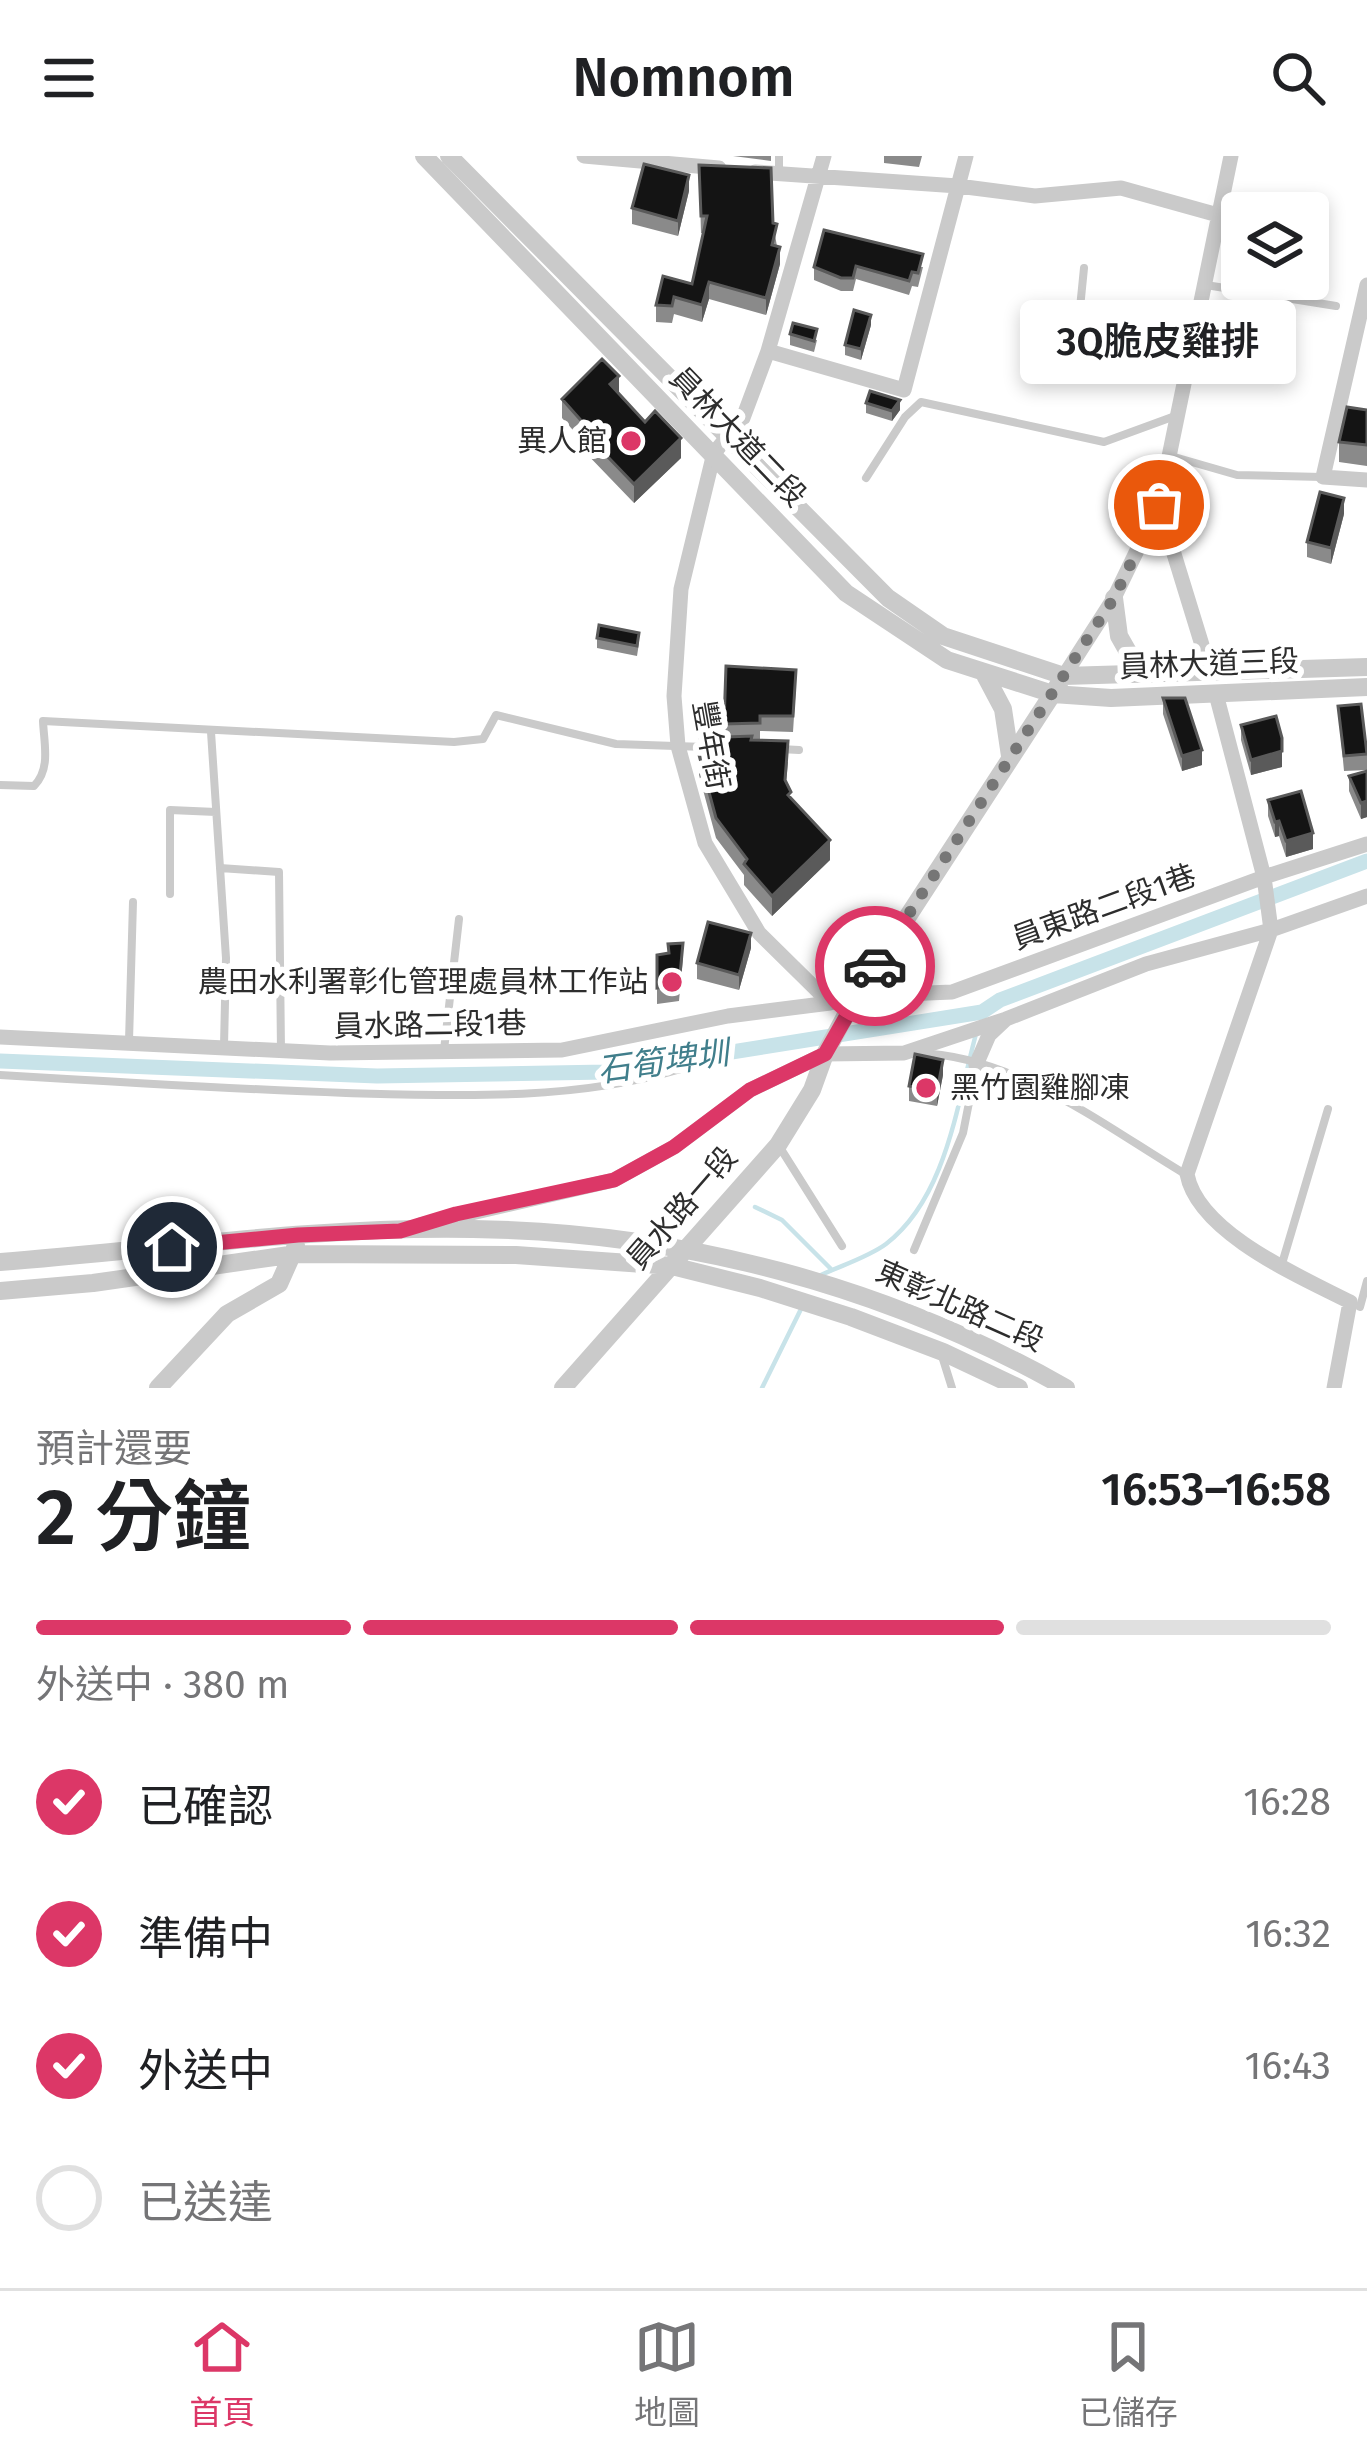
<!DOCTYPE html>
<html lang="zh-TW">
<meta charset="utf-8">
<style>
:root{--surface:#fff;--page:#f2f2f2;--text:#202124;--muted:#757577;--line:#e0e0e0;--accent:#dc3767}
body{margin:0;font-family:"Fira Sans","Noto Sans TC",sans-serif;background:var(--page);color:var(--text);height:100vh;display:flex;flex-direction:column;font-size:45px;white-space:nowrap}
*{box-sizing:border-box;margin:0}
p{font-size:39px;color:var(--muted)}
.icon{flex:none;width:66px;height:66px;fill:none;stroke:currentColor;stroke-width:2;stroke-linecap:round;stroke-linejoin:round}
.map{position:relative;height:1232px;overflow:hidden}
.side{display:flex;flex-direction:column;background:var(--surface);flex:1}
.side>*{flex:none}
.tools{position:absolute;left:1221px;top:36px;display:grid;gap:24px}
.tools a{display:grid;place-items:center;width:108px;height:108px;border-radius:12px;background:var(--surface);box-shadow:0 6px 18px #0003;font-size:60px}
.pin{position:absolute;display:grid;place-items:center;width:102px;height:102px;color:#fff;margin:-51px;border:6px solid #fff;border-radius:50%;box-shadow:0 3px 12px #0007}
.courier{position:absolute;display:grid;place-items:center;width:120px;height:120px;margin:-60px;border:9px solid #dc3767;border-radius:50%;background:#fff;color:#222;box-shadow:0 3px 15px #0007}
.bubble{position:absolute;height:84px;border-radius:12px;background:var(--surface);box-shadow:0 6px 18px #0003;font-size:39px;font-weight:600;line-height:84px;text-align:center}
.summary em{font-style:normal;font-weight:600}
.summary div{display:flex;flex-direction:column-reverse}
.summary{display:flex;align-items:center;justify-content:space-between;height:204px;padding:0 36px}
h1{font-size:78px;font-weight:600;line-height:90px}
.bar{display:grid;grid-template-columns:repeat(4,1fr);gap:18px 12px;align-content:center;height:144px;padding:0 36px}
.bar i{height:15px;border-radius:9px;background:var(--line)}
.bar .selected{background:var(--accent)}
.bar p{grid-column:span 4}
ol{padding:0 36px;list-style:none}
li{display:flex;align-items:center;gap:36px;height:132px}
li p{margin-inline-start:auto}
li .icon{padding:12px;border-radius:50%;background:var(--accent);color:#fff;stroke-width:4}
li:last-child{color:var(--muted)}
li i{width:66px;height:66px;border:6px solid var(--line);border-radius:50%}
header{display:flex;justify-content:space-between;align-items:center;height:156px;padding:0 36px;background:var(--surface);font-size:54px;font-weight:600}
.tab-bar{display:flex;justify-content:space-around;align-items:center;height:168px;border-top:3px solid var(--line);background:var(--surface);font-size:33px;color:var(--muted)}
.tab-bar a{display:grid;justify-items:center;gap:6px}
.tab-bar .selected{color:var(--accent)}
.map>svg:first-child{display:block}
</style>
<header><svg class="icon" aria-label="menu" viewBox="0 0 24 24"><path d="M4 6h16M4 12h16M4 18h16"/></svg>Nomnom<svg class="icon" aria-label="search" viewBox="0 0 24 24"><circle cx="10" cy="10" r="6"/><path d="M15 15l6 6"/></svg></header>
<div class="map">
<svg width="1367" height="1232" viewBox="0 0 1367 1232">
<rect width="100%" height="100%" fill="#fff"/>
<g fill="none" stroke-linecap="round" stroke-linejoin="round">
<path stroke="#c8e3e9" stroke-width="4.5" d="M 755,1051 L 782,1064 L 832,1114
M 819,1120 C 839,1110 867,1102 886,1088 C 947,1041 957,947 976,878
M 762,1232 L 802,1151"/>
<path stroke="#c8e3e9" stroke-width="15" d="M 0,905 L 377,920 L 606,916 L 982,856 L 1000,844 L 1367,705"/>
<path stroke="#cacaca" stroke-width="8" d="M 779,0 L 779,17
M 1084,112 L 1079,162 L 1193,177
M 1206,129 L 1336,150
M 1171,300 L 1237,319 L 1322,321
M 866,322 L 905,261 L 921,246 L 1104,286 L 1175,260
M 211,576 L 226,802 L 224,890
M 780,593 L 799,594
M 0,629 L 34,630 C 51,613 44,588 43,565 L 454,586 L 483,583 L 496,559 L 616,588 L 705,591
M 220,712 L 279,716 L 281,895
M 170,738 L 170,654 L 216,656
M 129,885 L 133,746
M 444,894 L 459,763
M 918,897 C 1016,900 1103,969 1185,1018
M 0,919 C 115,926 231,933 346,937 C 457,940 573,945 681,913
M 779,990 L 842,1090
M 914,1094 L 963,977 L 976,911
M 1281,1111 L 1328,953
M 1360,1151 L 1367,1125
M 942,1200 L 952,1232"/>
<path stroke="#cacaca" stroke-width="15" d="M 584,0 L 719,12
M 824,0 L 768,195 L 743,262 L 714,297 L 681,433 L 674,540 L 678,590 L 705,687 L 759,777 L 830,847
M 755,16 L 958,30 L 1035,40 L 1121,32 L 1218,59
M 1367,129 L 1323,321 L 1367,324
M 768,195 L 904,234 L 966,0
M 1159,349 L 1210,515
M 1064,520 L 1114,442 L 1159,349 L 1231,0
M 1216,538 L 1264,721 L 1271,774 L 1187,1018 C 1198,1077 1301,1121 1350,1146 L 1334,1232
M 0,881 L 330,897 L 562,894 L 728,860 L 830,847 L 856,840 L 952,836 L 1264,721 L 1367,688
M 976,909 L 989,879 L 1006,863 L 1146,808 L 1271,774 L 1367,740
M 420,1069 L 614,1024 L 674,991 L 750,934 L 825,898 L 904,897 L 1006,863"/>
<path stroke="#cacaca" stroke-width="18" d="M 424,0 L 846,437 L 947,504 L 1053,538 L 1111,542 L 1367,531
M 449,0 L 888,442 L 943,480 L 1064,520 L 1367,511
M 1114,442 L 1119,480 L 1140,517
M 985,519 L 1003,553 L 1010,600
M 0,1106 C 157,1094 315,1070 473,1073 C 682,1076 884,1129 1066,1232
M 0,1135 L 93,1127 L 296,1098 L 516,1099 L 672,1110 L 760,1132 L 851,1161 L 943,1196 L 1019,1232
M 158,1232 L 227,1158 L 279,1128 L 296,1090
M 563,1232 L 778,989 L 812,934 L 825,898 L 856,840 L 1059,528"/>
</g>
<path fill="#8a8a8a" d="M 733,0 L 771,0 L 771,5 Z
M 884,0 L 922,0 L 919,11 L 884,7 Z
M 699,9 L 773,67 L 780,108 L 766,159 L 709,143 L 702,166 L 674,158 L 672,167 L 656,166 L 656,149 L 692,128 L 703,77 L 701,77 Z
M 689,35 L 678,80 L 632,68 L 632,52 Z
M 814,111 L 923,111 L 918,131 L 912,130 L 909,139 L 856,123 L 853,135 L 841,135 L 814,124 Z
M 871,169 L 861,204 L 845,199 L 845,189 Z
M 790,178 L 817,184 L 814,196 L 790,189 Z
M 619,238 L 645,266 L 681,302 L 634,347 L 582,293 L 582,284 L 562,262 L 562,243 Z
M 866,247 L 900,254 L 892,265 L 866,257 Z
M 1367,254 L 1367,310 L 1339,306 L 1339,286 Z
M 1344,358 L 1331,408 L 1307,401 L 1307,386 Z
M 597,482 L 639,487 L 637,500 L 597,492 Z
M 726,510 L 796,529 L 793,576 L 760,575 L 760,583 L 751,584 L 788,606 L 786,627 L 791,642 L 830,704 L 772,760 L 744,729 L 744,719 L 716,682 L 699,619 L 700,582 L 724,581 Z
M 1163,542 L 1202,609 L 1182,615 L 1163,558 Z
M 1338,550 L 1367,595 L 1367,614 L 1344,615 Z
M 1241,569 L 1282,582 L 1282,611 L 1251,619 L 1241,584 Z
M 1367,615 L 1367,661 L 1361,663 L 1349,635 L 1349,620 Z
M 1268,644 L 1313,693 L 1286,701 L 1279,680 L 1275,681 L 1268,660 Z
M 751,792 L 739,834 L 697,823 L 697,807 Z
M 657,799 L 683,802 L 679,845 L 657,848 Z
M 943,919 L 937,950 L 909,945 L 909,930 Z"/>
<path fill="#5a5a5a" d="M 689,19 L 689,35 L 678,80 L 678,65 Z
M 780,91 L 780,108 L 766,159 L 766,142 Z
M 709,126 L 709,143 L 702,166 L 702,149 Z
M 871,159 L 871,169 L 861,204 L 861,193 Z
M 619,220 L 619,239 L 610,228 Z
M 900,244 L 900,254 L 892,265 L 892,255 Z
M 681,282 L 681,302 L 634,347 L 634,328 Z
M 1344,342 L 1344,358 L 1331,408 L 1331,392 Z
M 1202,594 L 1202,609 L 1182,615 L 1182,600 Z
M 1282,595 L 1282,611 L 1251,619 L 1251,604 Z
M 1367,645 L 1367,661 L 1361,663 L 1361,647 Z
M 1279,665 L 1279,680 L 1275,681 L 1275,666 Z
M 1313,677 L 1313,693 L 1286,701 L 1286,685 Z
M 830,684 L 830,704 L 772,760 L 772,740 Z
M 751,777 L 751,792 L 739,834 L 739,819 Z
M 943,904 L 943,919 L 937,950 L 937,935 Z"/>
<path fill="#141414" stroke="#5a5a5a" stroke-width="3" d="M 644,8 L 689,19 L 678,65 L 632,52 Z
M 699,9 L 771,12 L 773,67 L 777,68 L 772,89 L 780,91 L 766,142 L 709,126 L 702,149 L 674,141 L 672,150 L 656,149 L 663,120 L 692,128 L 707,60 L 701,60 Z
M 824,74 L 923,98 L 918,117 L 912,116 L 909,125 L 856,110 L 853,122 L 841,122 L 814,111 Z
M 854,154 L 871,159 L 861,193 L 845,189 Z
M 793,167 L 817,173 L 814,185 L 790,178 Z
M 602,203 L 619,220 L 610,228 L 645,266 L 655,255 L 681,282 L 634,328 L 582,274 L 586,270 L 562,243 Z
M 870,235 L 900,244 L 892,255 L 866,247 Z
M 1347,251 L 1367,254 L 1367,289 L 1339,286 Z
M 1320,336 L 1344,342 L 1331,392 L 1307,386 Z
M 599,469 L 639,477 L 637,490 L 597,482 Z
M 726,510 L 796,514 L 793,560 L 760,560 L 760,567 L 724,568 Z
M 1163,542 L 1185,542 L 1202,594 L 1182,600 Z
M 1361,548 L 1367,598 L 1344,600 L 1338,550 Z
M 1276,560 L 1282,582 L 1282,595 L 1251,604 L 1241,569 Z
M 752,580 L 751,584 L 788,585 L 785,624 L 791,636 L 788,639 L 830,684 L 772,740 L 744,708 L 747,703 L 716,662 L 699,599 L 704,597 L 700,582 Z
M 1367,615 L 1367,645 L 1361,647 L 1349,620 Z
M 1301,635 L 1313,677 L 1286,685 L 1279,665 L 1275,666 L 1268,644 Z
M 708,766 L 751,777 L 739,819 L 697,807 Z
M 683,787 L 679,829 L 657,832 L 657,799 L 669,797 L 668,788 Z
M 915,898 L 943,904 L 937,935 L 909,930 Z"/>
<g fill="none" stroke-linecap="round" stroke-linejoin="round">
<path stroke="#767676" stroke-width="12" stroke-dasharray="0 21.6" d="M 875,810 L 1114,442 L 1159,349"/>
<path stroke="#dc3767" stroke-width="15" d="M 172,1091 L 298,1079 L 400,1075 L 456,1058 L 614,1024 L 674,991 L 750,934 L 825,898 L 875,810"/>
</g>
<g fill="#dc3767" stroke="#fff" stroke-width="4.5">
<circle cx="631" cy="285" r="12"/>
<circle cx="672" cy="826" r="12"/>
<circle cx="926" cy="932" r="12"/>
</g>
<g text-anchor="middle" stroke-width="12" stroke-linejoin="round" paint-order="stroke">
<g font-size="30" fill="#2d2d2d" stroke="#fff">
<text transform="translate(738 281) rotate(46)" y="10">員林大道二段</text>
<text transform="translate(1209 508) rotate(-2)" y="10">員林大道三段</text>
<text transform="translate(711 589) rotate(80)" y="10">豐年街</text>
<text transform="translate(1104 751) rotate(-20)" y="10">員東路二段1巷</text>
<text transform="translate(430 869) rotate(-1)" y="10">員水路二段1巷</text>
<text transform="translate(682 1052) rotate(-49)" y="10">員水路一段</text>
<text transform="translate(960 1150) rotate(24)" y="10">東彰北路二段</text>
</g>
<g font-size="30" fill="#2d2d2d" stroke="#fff" text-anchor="end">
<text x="607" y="295">異人館</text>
<text x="648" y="836">農田水利署彰化管理處員林工作站</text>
<text x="950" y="942" text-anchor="start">黑竹園雞腳凍</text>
</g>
<g font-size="33" font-style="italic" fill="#407e8b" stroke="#fff">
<text transform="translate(663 905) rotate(-8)" y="12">石筍埤圳</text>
</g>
</g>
</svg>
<div class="tools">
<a><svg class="icon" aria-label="layers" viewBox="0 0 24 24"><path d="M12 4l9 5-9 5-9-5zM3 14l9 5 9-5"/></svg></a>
</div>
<div class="pin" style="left:1159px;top:349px;background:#ea580c"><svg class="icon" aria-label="bag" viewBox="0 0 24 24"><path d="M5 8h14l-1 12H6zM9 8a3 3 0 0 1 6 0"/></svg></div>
<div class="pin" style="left:172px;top:1091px;background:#1f2937"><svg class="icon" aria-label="home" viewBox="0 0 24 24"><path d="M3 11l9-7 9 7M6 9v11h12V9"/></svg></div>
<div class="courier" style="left:875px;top:810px"><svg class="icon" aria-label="car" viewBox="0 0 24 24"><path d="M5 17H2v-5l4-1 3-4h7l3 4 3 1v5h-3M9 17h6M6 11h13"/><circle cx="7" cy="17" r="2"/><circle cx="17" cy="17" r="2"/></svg></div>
<div class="bubble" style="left:1020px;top:144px;width:276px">3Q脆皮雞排</div>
</div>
<section class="side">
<div class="summary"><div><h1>2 分鐘</h1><p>預計還要</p></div><em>16:53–16:58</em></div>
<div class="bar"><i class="selected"></i><i class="selected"></i><i class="selected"></i><i></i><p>外送中 · 380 m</p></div>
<ol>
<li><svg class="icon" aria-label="check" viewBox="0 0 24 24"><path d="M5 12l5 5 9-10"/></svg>已確認<p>16:28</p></li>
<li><svg class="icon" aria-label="check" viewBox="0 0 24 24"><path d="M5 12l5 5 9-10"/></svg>準備中<p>16:32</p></li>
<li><svg class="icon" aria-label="check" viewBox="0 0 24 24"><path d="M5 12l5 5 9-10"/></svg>外送中<p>16:43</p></li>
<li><i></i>已送達</li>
</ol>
</section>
<nav class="tab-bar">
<a class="selected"><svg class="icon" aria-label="home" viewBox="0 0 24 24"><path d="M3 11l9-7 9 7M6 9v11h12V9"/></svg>首頁</a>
<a><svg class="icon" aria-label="map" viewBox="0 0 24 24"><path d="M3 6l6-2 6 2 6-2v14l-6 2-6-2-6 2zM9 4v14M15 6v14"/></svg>地圖</a>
<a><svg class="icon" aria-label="saved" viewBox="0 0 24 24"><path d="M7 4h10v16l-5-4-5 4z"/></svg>已儲存</a>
</nav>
